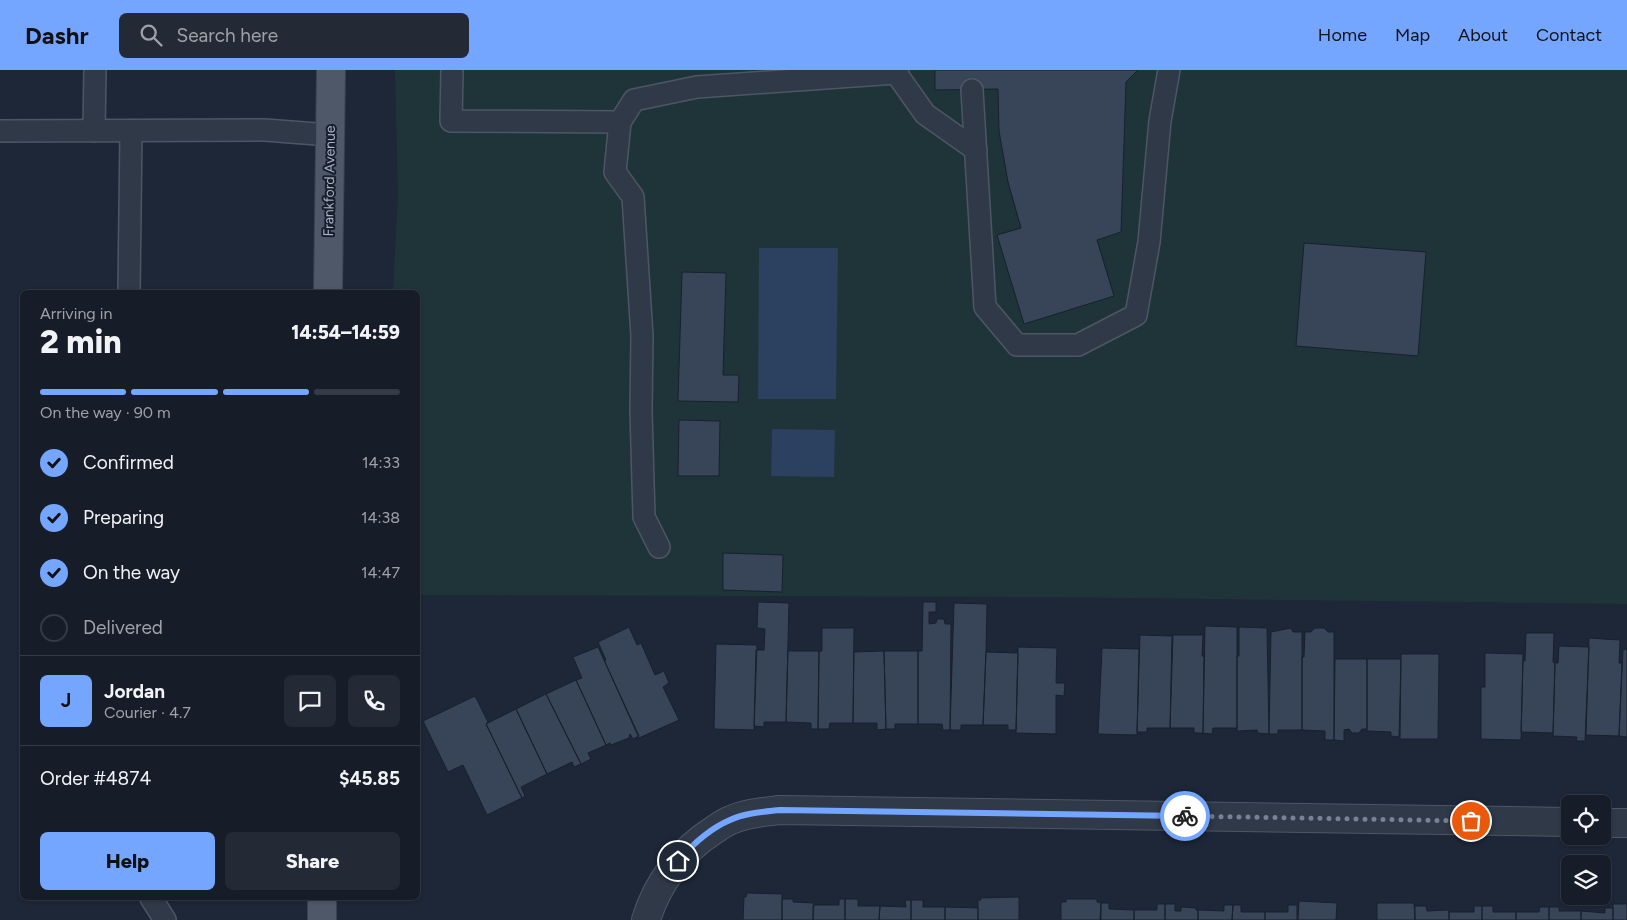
<!DOCTYPE html>
<meta charset="utf-8">
<style>
:root{--surface:#161d29;--page:#232a35;--text:#f1f3f6;--muted:#9ea2a8;--line:#353b46;--accent:#75a6ff}
body{margin:0;font-family:Figtree,sans-serif;background:var(--page);color:var(--text);height:100vh;display:flex;flex-direction:column;font-size:19px;white-space:nowrap}
*{box-sizing:border-box;margin:0}
p{font-size:16px;color:var(--muted)}
.icon{flex:none;width:28px;height:28px;fill:none;stroke:currentColor;stroke-width:2;stroke-linecap:round;stroke-linejoin:round}
.map{position:relative;flex:1;overflow:hidden}
.details{position:absolute;left:20px;top:220px;width:400px;height:610px;display:flex;flex-direction:column;background:var(--surface);border-radius:8px;box-shadow:0 1px 4px #0004,0 0 0 1px var(--line)}
.details>*{flex:none}
.buttons{position:absolute;left:1561px;top:725px;display:grid;gap:10px}
.buttons a{display:grid;place-items:center;width:50px;height:50px;border-radius:8px;background:var(--surface);box-shadow:0 1px 4px #0004,0 0 0 1px var(--line);font-size:25px}
.pin{position:absolute;display:grid;place-items:center;width:42px;height:42px;color:#fff;margin:-21px;border:2px solid #fff;border-radius:50%;box-shadow:0 1px 5px #0007}
.courier{position:absolute;display:grid;place-items:center;width:50px;height:50px;margin:-25px;border:4px solid #75a6ff;border-radius:50%;background:#fff;color:#222;box-shadow:0 1px 6px #0007}
.summary em{font-style:normal;font-weight:800}
.summary div{display:flex;flex-direction:column-reverse}
.summary{display:flex;align-items:center;justify-content:space-between;height:85px;padding:0 20px}
h1{font-size:32px;font-weight:800;line-height:38px}
.bar{display:grid;grid-template-columns:repeat(4,1fr);gap:8px 5px;align-content:center;height:60px;padding:0 20px}
.bar i{height:6px;border-radius:4px;background:var(--line)}
.bar .current{background:var(--accent)}
.bar p{grid-column:span 4}
.line{display:flex;align-items:center;gap:12px;padding:0 20px;border-top:1px solid var(--line)}
.line div{flex:1}
.round{display:grid;place-items:center;flex:none;width:52px;height:52px;border-radius:8px;background:var(--page)}
ol{padding:0 20px;list-style:none}
li{display:flex;align-items:center;gap:15px;height:55px}
li p{margin-inline-start:auto}
li .icon{padding:5px;border-radius:50%;background:var(--accent);color:#111;stroke-width:4}
li:last-child{color:var(--muted)}
li i{width:28px;height:28px;border:2px solid var(--line);border-radius:50%}
.cta{display:flex;gap:10px;margin-top:auto;padding:10px 20px}
.cta a{flex:1;height:58px;border-radius:8px;background:var(--accent);color:#111;font-size:20px;font-weight:800;line-height:58px;text-align:center}
.cta a+a{background:var(--page);color:var(--text)}
header{display:flex;align-items:center;gap:30px;box-sizing:border-box;height:70px;padding:0 25px;background:var(--accent);color:#111}
header strong{font-size:24px}
nav{display:flex;gap:28px;margin-inline-start:auto;font-size:18px}
.search{width:350px;height:45px;background:var(--page);display:flex;align-items:center;gap:12px;box-sizing:border-box;padding:0 18px;border-radius:8px;color:var(--muted);font-size:19px}
.map>svg:first-child{display:block}
</style>
<header>
<strong>Dashr</strong>
<div class="search"><svg class="icon" aria-label="search" viewBox="0 0 24 24"><circle cx="10" cy="10" r="6"/><path d="M15 15l6 6"/></svg>Search here</div>
<nav><a>Home</a><a>Map</a><a>About</a><a>Contact</a></nav>
</header>
<div class="map">
<svg width="1627" height="850" viewBox="0 0 1627 850">
<rect width="100%" height="100%" fill="#1d2737"/>
<path fill="#1f3438" d="M 395,0 L 1627,0 L 1627,534 L 1045,527 L 418,525 L 418,222 L 393,222 L 398,125 Z"/>
<path fill="#2c405f" d="M 759,178 L 838,178 L 836,329 L 758,329 Z
M 772,359 L 835,360 L 834,407 L 771,406 Z"/>
<path fill="#384558" stroke="#18202e" d="M 935,0 L 1138,0 L 1126,12 L 1121,162 L 1097,170 L 1114,226 L 1024,254 L 997,165 L 1021,158 L 1008,112 L 999,61 L 998,19 L 935,20 Z
M 1304,173 L 1426,182 L 1418,286 L 1296,276 Z
M 682,202 L 726,203 L 723,305 L 739,305 L 738,332 L 678,331 Z
M 679,350 L 720,351 L 719,406 L 678,406 Z
M 723,483 L 783,485 L 782,522 L 723,520 Z
M 758,532 L 789,533 L 786,652 L 764,652 L 764,657 L 754,656 L 756,580 L 764,580 L 765,559 L 757,558 Z
M 923,532 L 936,532 L 936,542 L 929,542 L 929,554 L 936,553 L 937,549 L 944,549 L 945,554 L 951,554 L 950,660 L 943,660 L 942,654 L 918,654 L 918,581 L 922,581 Z
M 954,533 L 987,534 L 986,582 L 983,655 L 961,655 L 961,660 L 950,660 Z
M 1205,556 L 1237,557 L 1237,658 L 1213,658 L 1212,664 L 1203,663 Z
M 629,557 L 637,575 L 641,573 L 655,605 L 664,601 L 669,613 L 663,617 L 679,650 L 639,668 L 604,590 L 606,590 L 598,572 Z
M 1239,557 L 1267,558 L 1269,664 L 1258,663 L 1257,660 L 1237,661 L 1237,586 L 1239,586 Z
M 822,558 L 854,558 L 853,653 L 830,653 L 829,659 L 818,659 L 819,581 L 822,581 Z
M 1291,558 L 1293,562 L 1302,562 L 1302,660 L 1278,660 L 1278,664 L 1269,664 L 1271,562 Z
M 1315,558 L 1324,558 L 1328,562 L 1334,562 L 1334,670 L 1325,670 L 1325,661 L 1302,660 L 1302,587 L 1304,587 L 1305,562 L 1311,562 Z
M 1526,563 L 1554,563 L 1553,592 L 1555,593 L 1553,663 L 1521,662 L 1523,591 L 1525,591 Z
M 1140,565 L 1172,566 L 1170,658 L 1147,658 L 1147,662 L 1137,662 Z
M 1173,565 L 1203,565 L 1202,586 L 1204,586 L 1203,663 L 1194,663 L 1194,658 L 1170,658 Z
M 1589,568 L 1620,570 L 1619,593 L 1622,593 L 1619,666 L 1586,665 Z
M 716,574 L 757,575 L 754,660 L 714,659 Z
M 1559,576 L 1589,577 L 1585,671 L 1576,671 L 1577,667 L 1553,666 L 1555,593 L 1558,593 Z
M 598,577 L 639,666 L 633,669 L 630,664 L 629,668 L 611,675 L 610,673 L 606,675 L 576,610 L 582,608 L 573,587 Z
M 1018,577 L 1057,578 L 1056,613 L 1065,613 L 1064,626 L 1056,625 L 1056,664 L 1016,663 Z
M 1102,578 L 1139,579 L 1137,665 L 1098,664 Z
M 1623,579 L 1627,580 L 1627,667 L 1619,666 Z
M 788,581 L 819,581 L 818,659 L 811,659 L 811,653 L 786,652 Z
M 884,581 L 886,659 L 877,660 L 877,653 L 853,653 L 854,582 Z
M 884,581 L 918,581 L 918,654 L 895,654 L 895,659 L 886,659 Z
M 986,582 L 1018,583 L 1016,660 L 1008,660 L 1008,655 L 983,655 Z
M 1485,583 L 1523,584 L 1521,670 L 1481,669 L 1481,617 L 1485,617 Z
M 1401,584 L 1439,584 L 1438,669 L 1400,669 Z
M 1335,589 L 1367,589 L 1367,659 L 1362,659 L 1359,663 L 1352,663 L 1349,659 L 1344,660 L 1344,671 L 1334,670 Z
M 1367,589 L 1401,589 L 1399,667 L 1391,666 L 1391,662 L 1367,661 Z
M 576,610 L 606,675 L 588,683 L 591,689 L 581,694 L 546,624 Z
M 546,624 L 581,694 L 574,697 L 572,692 L 547,704 L 516,639 Z
M 475,626 L 488,652 L 486,654 L 522,728 L 487,745 L 463,695 L 448,702 L 423,651 Z
M 516,639 L 547,704 L 521,717 L 525,726 L 522,728 L 486,654 Z
M 747,823 L 782,824 L 782,850 L 743,850 L 744,827 L 746,827 Z
M 1019,827 L 1019,850 L 978,850 L 978,830 L 981,830 L 980,828 Z
M 782,829 L 793,829 L 793,832 L 814,833 L 813,850 L 782,850 Z
M 839,829 L 845,829 L 845,850 L 813,850 L 813,835 L 839,835 Z
M 845,829 L 858,829 L 858,836 L 880,836 L 879,850 L 845,850 Z
M 1066,829 L 1097,829 L 1097,832 L 1101,833 L 1100,850 L 1061,850 L 1061,832 L 1066,832 Z
M 905,830 L 911,830 L 911,850 L 879,850 L 880,836 L 906,837 Z
M 911,830 L 923,830 L 923,837 L 945,837 L 945,850 L 911,850 Z
M 1299,831 L 1337,833 L 1336,850 L 1298,850 Z
M 1101,833 L 1109,833 L 1109,839 L 1134,840 L 1134,850 L 1101,850 Z
M 1377,833 L 1414,833 L 1415,850 L 1377,850 Z
M 1157,834 L 1165,834 L 1165,850 L 1134,850 L 1134,840 L 1157,840 Z
M 1165,834 L 1175,834 L 1175,841 L 1181,841 L 1181,837 L 1196,838 L 1196,840 L 1198,840 L 1198,850 L 1165,850 Z
M 1613,834 L 1627,834 L 1627,850 L 1613,850 Z
M 1224,835 L 1233,835 L 1232,850 L 1198,850 L 1198,840 L 1224,841 Z
M 1233,835 L 1241,835 L 1241,842 L 1265,842 L 1265,850 L 1232,850 Z
M 1288,835 L 1297,835 L 1297,850 L 1265,850 L 1265,842 L 1288,842 Z
M 1415,836 L 1426,836 L 1427,841 L 1448,840 L 1449,842 L 1449,850 L 1415,850 Z
M 1474,836 L 1482,836 L 1482,850 L 1449,850 L 1449,842 L 1474,842 Z
M 1482,836 L 1493,836 L 1493,842 L 1516,842 L 1516,850 L 1482,850 Z
M 945,837 L 978,838 L 978,850 L 945,850 Z
M 1540,837 L 1549,837 L 1549,850 L 1516,850 L 1516,842 L 1539,842 Z
M 1549,837 L 1559,837 L 1559,841 L 1581,841 L 1581,850 L 1549,850 Z
M 1605,838 L 1613,838 L 1613,850 L 1581,850 L 1581,841 L 1605,843 Z"/>
<g fill="none" stroke-linecap="round" stroke-linejoin="round">
<g stroke="#4e5666" stroke-width="24">
<path id="lane" d="M 452,0 L 451,51 L 620,52 L 634,30 L 697,17 L 896,3 L 896,0
M 898,0 L 896,3 L 925,44 L 976,80
M 972,20 L 985,237 L 1017,275 L 1078,275 L 1136,245 L 1149,172 L 1160,51 L 1169,0
M 620,52 L 615,102 L 633,127 L 642,266 L 641,341 L 644,447 L 659,477
M 0,61 L 265,60 L 330,65
M 94,61 L 95,0
M 129,222 L 131,61
M 151,828 L 165,850"/>
</g>
<g stroke="#4e5666" stroke-width="30">
<path id="street" d="M 1602,753 L 1627,753
M 646,850 C 657,813 682,780 714,760 C 720,756 725,752 731,750 C 746,743 763,742 780,740 L 1570,752"/>
</g>
<g stroke="#3a4251" stroke-width="30">
<path id="primary" d="M 328,222 L 331,0
M 322,850 L 322,828"/>
</g>
<use href="#lane" stroke="#303948" stroke-width="21"/>
<use href="#street" stroke="#303948" stroke-width="28"/>
<use href="#primary" stroke="#4e5868" stroke-width="28"/>
</g>
<g fill="none" stroke-linecap="round" stroke-linejoin="round">
<path stroke="#798293" stroke-width="5" stroke-dasharray="0 9" d="M 1185,746 L 1471,751"/>
<path stroke="#75a6ff" stroke-width="6" d="M 678,791 C 692,775 711,758 730,750 C 745,743 763,742 780,740 L 1185,746"/>
</g>
<g text-anchor="middle" stroke-width="4" stroke-linejoin="round" paint-order="stroke">
<g font-size="14" fill="#aab3c5" stroke="#161e2c">
<text transform="translate(329 111) rotate(-89)" y="5">Frankford Avenue</text>
</g>
</g>
</svg>
<div class="buttons">
<a><svg class="icon" aria-label="locate" viewBox="0 0 24 24"><circle cx="12" cy="12" r="6"/><path d="M12 2v4M12 18v4M2 12h4M18 12h4"/></svg></a>
<a><svg class="icon" aria-label="layers" viewBox="0 0 24 24"><path d="M12 4l9 5-9 5-9-5zM3 14l9 5 9-5"/></svg></a>
</div>
<div class="pin" style="left:1471px;top:751px;background:#ea580c"><svg class="icon" aria-label="bag" viewBox="0 0 24 24"><path d="M5 8h14l-1 12H6zM9 8a3 3 0 0 1 6 0"/></svg></div>
<div class="pin" style="left:678px;top:791px;background:#1f2937"><svg class="icon" aria-label="home" viewBox="0 0 24 24"><path d="M3 11l9-7 9 7M6 9v11h12V9"/></svg></div>
<div class="courier" style="left:1185px;top:746px"><svg class="icon" aria-label="bike" viewBox="0 0 24 24"><circle cx="6" cy="16" r="4"/><circle cx="18" cy="16" r="4"/><path d="M6 16l4-8h5l3 8M10 8l3 8H6M13 5h3"/></svg></div>
<section class="details">
<div class="summary"><div><h1>2 min</h1><p>Arriving in</p></div><em>14:54–14:59</em></div>
<div class="bar"><i class="current"></i><i class="current"></i><i class="current"></i><i></i><p>On the way · 90 m</p></div>
<ol>
<li><svg class="icon" aria-label="check" viewBox="0 0 24 24"><path d="M5 12l5 5 9-10"/></svg>Confirmed<p>14:33</p></li>
<li><svg class="icon" aria-label="check" viewBox="0 0 24 24"><path d="M5 12l5 5 9-10"/></svg>Preparing<p>14:38</p></li>
<li><svg class="icon" aria-label="check" viewBox="0 0 24 24"><path d="M5 12l5 5 9-10"/></svg>On the way<p>14:47</p></li>
<li><i></i>Delivered</li>
</ol>
<div class="line" style="height:90px"><b class="round" style="background:var(--accent);color:#111">J</b><div><b>Jordan</b><p>Courier · 4.7</p></div><a class="round"><svg class="icon" aria-label="chat" viewBox="0 0 24 24"><path d="M4 5h16v11H9l-5 4z"/></svg></a><a class="round"><svg class="icon" aria-label="phone" viewBox="0 0 24 24"><path d="M5 4h4l2 5-3 2q2 4 5 5l2-3 5 2v4C11 20 4 13 5 4z"/></svg></a></div>
<div class="line" style="height:65px"><div>Order #4874</div><b>$45.85</b></div>
<div class="cta"><a>Help</a><a>Share</a></div>
</section>
</div>
